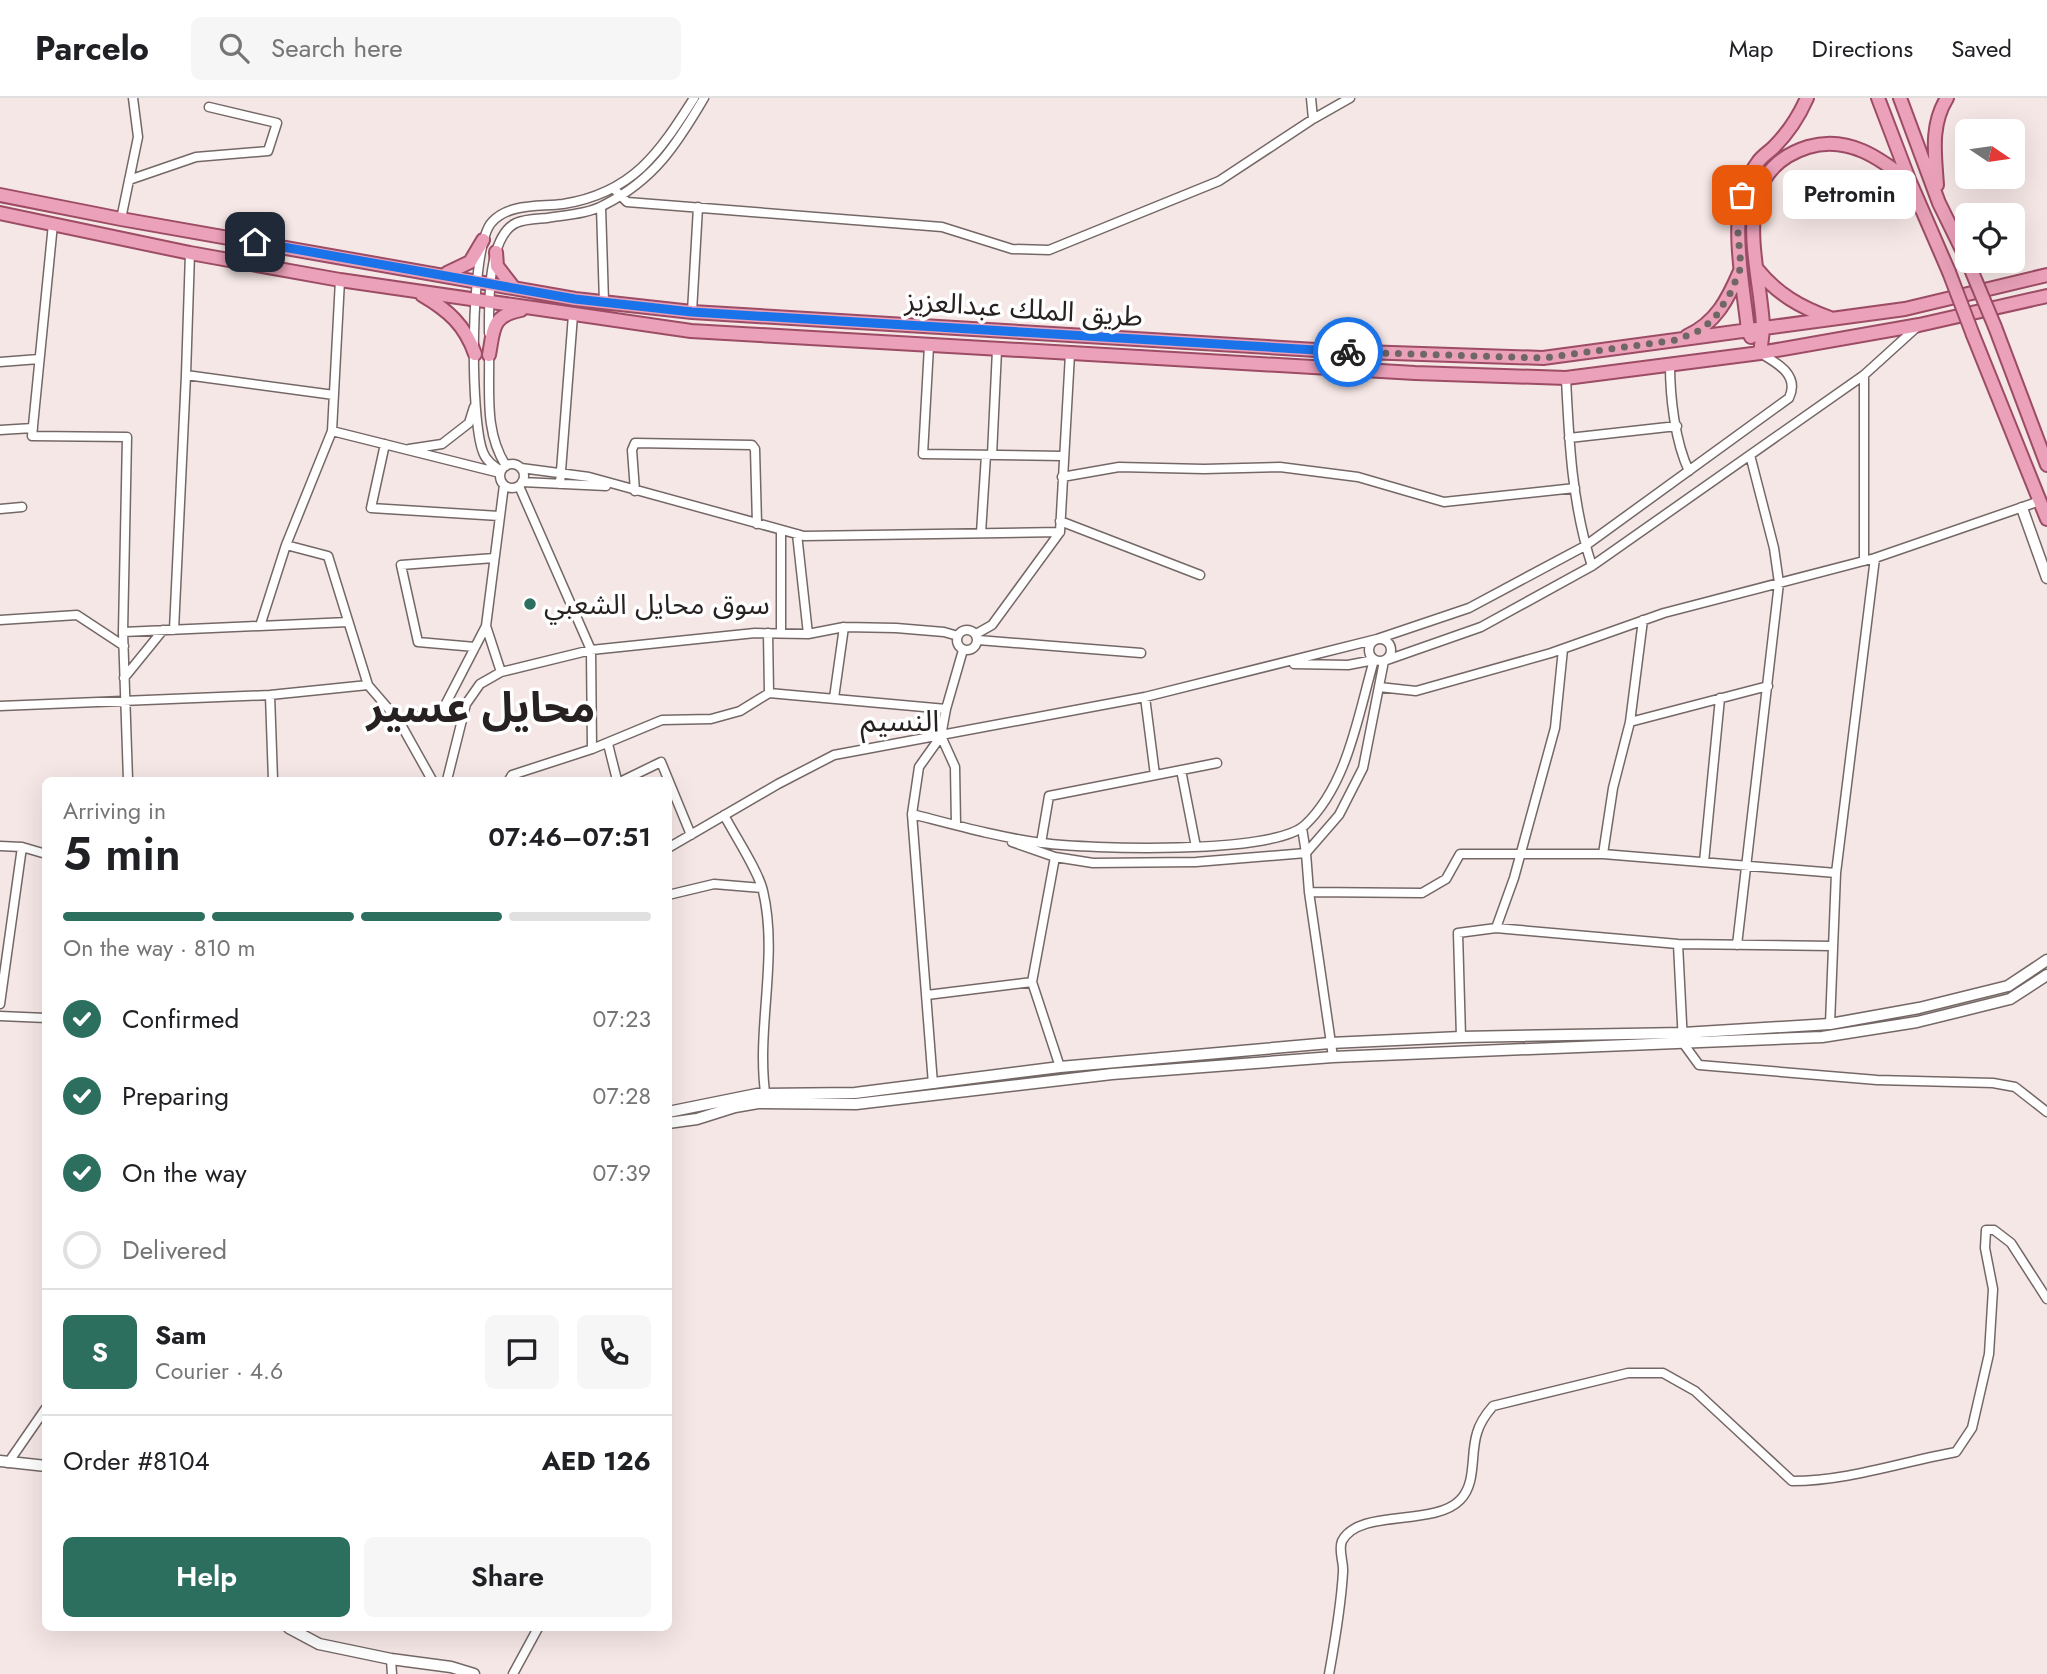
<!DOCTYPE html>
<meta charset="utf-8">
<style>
:root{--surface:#fff;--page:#f6f6f6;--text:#202124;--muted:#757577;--line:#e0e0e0;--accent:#2d6f5f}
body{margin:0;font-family:Jost,"Noto Sans Arabic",sans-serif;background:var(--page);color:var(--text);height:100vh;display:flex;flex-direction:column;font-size:26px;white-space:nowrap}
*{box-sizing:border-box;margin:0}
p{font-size:23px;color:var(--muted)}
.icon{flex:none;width:38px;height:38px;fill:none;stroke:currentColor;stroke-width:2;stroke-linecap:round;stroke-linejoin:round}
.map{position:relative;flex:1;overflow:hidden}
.panel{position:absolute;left:42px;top:679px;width:630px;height:854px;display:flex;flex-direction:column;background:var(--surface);border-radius:10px;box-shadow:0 7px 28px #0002}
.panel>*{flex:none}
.needle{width:46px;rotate:103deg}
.fabs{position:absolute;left:1955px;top:21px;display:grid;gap:14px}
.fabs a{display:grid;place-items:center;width:70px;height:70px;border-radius:10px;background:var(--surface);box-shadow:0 7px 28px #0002;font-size:35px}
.pin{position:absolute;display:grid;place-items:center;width:60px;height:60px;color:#fff;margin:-30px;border-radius:14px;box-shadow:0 4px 10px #0006}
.courier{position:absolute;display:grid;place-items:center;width:70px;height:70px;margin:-35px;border:5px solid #1a73e8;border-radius:50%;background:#fff;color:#222;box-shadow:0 2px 9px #0007}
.bubble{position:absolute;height:49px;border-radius:10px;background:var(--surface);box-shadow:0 7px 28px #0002;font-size:23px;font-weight:600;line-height:49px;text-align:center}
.headline em{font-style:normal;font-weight:600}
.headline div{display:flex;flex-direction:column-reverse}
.headline{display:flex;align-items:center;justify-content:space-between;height:119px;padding:0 21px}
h1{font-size:46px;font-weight:600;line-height:52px}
.bar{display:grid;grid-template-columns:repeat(4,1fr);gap:10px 7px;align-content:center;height:84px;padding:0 21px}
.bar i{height:9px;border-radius:5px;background:var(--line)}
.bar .active{background:var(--accent)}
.bar p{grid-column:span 4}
.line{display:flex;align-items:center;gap:18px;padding:0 21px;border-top:2px solid var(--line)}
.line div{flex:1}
.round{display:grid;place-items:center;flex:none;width:74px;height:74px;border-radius:10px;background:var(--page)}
ol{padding:0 21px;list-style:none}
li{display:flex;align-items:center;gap:21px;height:77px}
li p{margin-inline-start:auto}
li .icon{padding:7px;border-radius:50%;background:var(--accent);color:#fff;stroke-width:4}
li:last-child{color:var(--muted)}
li i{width:38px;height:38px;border:4px solid var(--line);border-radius:50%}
.primary-button{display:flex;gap:14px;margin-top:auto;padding:14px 21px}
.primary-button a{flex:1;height:80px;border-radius:10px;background:var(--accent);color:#fff;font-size:28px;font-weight:600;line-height:80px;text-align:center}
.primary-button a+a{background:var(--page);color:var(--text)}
header{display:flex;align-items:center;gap:42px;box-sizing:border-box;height:98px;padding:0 35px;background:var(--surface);border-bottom:2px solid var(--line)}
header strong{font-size:33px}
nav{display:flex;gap:38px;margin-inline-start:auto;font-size:24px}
.search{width:490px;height:63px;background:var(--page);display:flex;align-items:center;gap:18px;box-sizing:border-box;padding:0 24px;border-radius:10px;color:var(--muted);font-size:26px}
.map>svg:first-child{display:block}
</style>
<header>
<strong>Parcelo</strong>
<div class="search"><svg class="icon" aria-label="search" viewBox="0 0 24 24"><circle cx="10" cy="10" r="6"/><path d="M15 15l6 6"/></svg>Search here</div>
<nav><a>Map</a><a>Directions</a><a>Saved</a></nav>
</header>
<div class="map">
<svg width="2047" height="1576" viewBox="0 0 2047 1576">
<rect width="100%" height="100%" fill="#f5e7e5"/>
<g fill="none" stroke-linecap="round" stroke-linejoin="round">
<g stroke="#746866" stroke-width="11">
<path id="minor" d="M 1311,0 L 1313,21
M 129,82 L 196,59 L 268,53 L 277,25 L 209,9
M 613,90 L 627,104 L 942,129 L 1012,151 L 1049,152 L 1219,83 L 1313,21 L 1350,0
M 601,109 L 604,204
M 121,121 L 138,39 L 133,0
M 53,126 L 32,338 L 127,339 L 123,534 L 128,682
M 692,214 L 698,109
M 489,235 C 489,208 487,139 516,125 C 525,121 537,121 547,120 C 565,117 588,116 604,107 C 654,82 677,46 704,0
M 929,248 L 923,356 L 1063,358
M 489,255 C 490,295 484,333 506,368
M 0,264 L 39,261
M 1670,267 C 1670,299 1675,344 1689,373
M 186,277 L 334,297
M 1566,280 C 1569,344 1572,407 1592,468
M 0,332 L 33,330
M 332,333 L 500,375
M 1569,340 L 1677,328
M 385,346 L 371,410 L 499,418
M 409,351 L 442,346 L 469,325 L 474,309
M 992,357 L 997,252
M500 378a12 12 0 1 1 24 0a12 12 0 1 1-24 0Z
M 521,370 L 589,379 L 804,438 L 1060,434
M 501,373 C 494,368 486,363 483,354 C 470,322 469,148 492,124 C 509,105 540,109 563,106 C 633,95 659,55 694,0
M 1062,379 L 1119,369 L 1204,371 L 1280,369 L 1358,379 L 1444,404 L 1575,390
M 522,384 L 606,388
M 560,386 L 573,217
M 635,393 L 632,352 L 635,345 L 752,347 L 755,351 L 757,426
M 0,411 L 22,409
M 1060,423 L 1200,477
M 981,435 L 986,357
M 797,436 L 808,536
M 286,447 L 328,458 L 368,587
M 1864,463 L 1864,277
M 0,522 L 77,517 L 124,548
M 260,528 L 286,447 L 332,333 L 340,182
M957 542a10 10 0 1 1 20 0a10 10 0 1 1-20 0Z
M 174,532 L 186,277 L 190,155
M 123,534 L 348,524
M 768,535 L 769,595 L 946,611
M 781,535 L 781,432
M 976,536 L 992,527 L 1060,434 L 1070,256
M1369 552a11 11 0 1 1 22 0a11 11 0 1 1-22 0Z
M 978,542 L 1141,555
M 475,549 L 418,544 L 401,467 L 494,460
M 501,574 L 486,528 L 504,387
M 124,580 L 163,532
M 1379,589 L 1416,593 L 1551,555 L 1664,515 L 1875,460 L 2040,403
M 270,597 L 273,682
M 1145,599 L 1155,677
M 834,600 L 844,529
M 0,608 L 270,597 L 368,587 L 399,623 L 432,682
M 399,623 L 442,613 L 486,528
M 1630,624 L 1768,588
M 941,638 L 955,669 L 956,727
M 608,646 L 617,682
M 592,651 L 662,622 L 711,621 L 740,613 L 769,595
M 1181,672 L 1196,749
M 447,682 L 466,606 L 480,586 L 501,574 L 591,552 L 755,535 L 808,536 L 844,529 L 896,530 L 944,534 L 958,538
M 509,682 L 512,677 L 592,651 L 591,552 L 519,388
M 624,682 L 661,664 L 691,737
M 912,716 C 955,727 997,739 1042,745 C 1088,751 1273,757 1305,727 C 1348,686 1358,617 1374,562 L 1348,567 L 1294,566
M 724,717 C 735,738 758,772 763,793 C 779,861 755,933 766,1001
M 1302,730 L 1306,755
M 1012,744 L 1055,759 L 1093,765 L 1196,764 L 1306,755 L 1309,794 L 1333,959
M 1041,745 L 1049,698 L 1217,665
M 0,748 L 22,749 L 46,756
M 668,750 L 778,686 L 834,657 L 1145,599 L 1377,541 L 1469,510 L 1585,448 L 1789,300 C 1800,277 1777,265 1760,255
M 1306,755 L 1339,717 L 1363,670 L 1384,563 L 1481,529 L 1592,468 L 1864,277 L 1917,229
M 1603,756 L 1613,690 L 1630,624 L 1643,522
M 1704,764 L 1720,600
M 1309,794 L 1422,795 L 1446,781 L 1460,756 L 1603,756 L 1836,775
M 668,797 L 714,786 L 762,790
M 1496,830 L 1514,780 L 1555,630 L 1563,551
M 1678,846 L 1683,945 L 1699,967 L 1877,982 L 1993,985 L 2015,989 L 2047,1014
M 1737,847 L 1779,485 L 1774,450 L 1750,357
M 1032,884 L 1060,969
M 927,897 L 1032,884 L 1055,759
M 0,906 L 22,749
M 0,918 L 46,920
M 1830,926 L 1836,775 L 1875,460
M 1461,939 L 1458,835 L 1496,830 L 1678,846 L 1832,848
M 933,986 L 912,716 L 919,669 L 941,638 L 946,611 L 963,552
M 8,1365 L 46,1310
M 391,1561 L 392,1576
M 513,1576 L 538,1530
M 1329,1576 C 1335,1543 1341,1508 1343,1474 C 1344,1465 1338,1452 1342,1443 C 1359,1410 1434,1429 1460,1402 C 1477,1385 1470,1356 1477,1335 C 1480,1324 1486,1316 1493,1308 L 1628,1275 L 1663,1275 L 1695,1293 L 1792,1383 C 1848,1383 1901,1364 1956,1354 L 1972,1330 L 1989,1256 L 1993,1191 L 1985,1150 L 1986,1132 L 1994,1132 L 2011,1145 L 2047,1201"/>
</g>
<g stroke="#746866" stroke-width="13">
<path id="tertiary" d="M 2022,410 L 2047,480
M 668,1014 L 757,996 L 855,995 L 1060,969 L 1330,945 L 1461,939 L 1683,935 L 1830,926 L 1919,910 L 2008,888 L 2047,862
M 668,1025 L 697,1021 L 735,1009 L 758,1005 L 856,1006 L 1112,976 L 1333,959 L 1822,939 L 1917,924 L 2010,901 L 2047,877
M 0,1363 L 46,1368
M 289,1530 L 319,1546 L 391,1561 L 451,1569 L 474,1576"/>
</g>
<g stroke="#9d4c65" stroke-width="16">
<path id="primary" d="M 1878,0 L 1910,84 L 1949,174
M 1900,0 L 1939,105 L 1967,162
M 1937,87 C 1935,57 1930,27 1947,0
M 0,97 L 121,121 L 575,201 L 692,214 L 1333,253 L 1543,260 L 1905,211 L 2047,177
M 0,115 L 190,155 L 340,182 L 691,233 L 1415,275 L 1566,280 L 1760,255 L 1919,227 L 2047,198
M 496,154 L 497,168 L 514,190
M 1757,171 C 1777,196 1800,209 1830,220
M 447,175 L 470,164 L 483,142
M 422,197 C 448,212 465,227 475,256
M 1995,229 L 2047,367
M 1973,237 L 2047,421
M 1687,238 C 1716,225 1728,201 1740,173
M 1751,239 L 1748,233 C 1743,180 1724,109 1758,64 C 1762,58 1769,54 1774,49 C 1788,35 1799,18 1807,0
M 1760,255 C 1761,246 1763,237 1763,228 C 1760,166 1725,75 1808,49 C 1848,37 1880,60 1910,84
M 489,257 C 494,231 491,218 521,212"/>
</g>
<use href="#minor" stroke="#fff" stroke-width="8"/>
<use href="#tertiary" stroke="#fff" stroke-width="10"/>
<use href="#primary" stroke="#eaa1b9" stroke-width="12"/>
<g stroke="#9d4c65" stroke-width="16" stroke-linecap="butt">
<path id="primary-bridge" d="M 1970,169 L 1995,229
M 1949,174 L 1973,237"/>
</g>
<use href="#primary-bridge" stroke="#eaa1b9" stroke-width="12"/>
</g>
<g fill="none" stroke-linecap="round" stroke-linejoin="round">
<path stroke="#6f6766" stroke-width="7" stroke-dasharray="0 12.6" d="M 1348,254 L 1543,260 L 1677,242 L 1698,233 L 1714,221 L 1731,194 L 1741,169 L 1738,135 L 1742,97"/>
<path stroke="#1a73e8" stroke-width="9" d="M 255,144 L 575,201 L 692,214 L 1348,254"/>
</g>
<circle fill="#2d6f5f" stroke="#fff" stroke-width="2.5" cx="530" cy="506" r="7"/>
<g text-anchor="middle" stroke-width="7" stroke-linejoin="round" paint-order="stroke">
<g font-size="28" fill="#272221" stroke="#fff">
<text transform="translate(1024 210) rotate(4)" y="10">طريق الملك عبدالعزيز</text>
</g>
<g font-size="28" fill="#272221" stroke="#fff" text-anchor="start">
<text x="544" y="516">سوق محايل الشعبي</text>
</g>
<g font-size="30" fill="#272221" stroke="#fff">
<text x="900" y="633">النسيم</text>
</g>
<g font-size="42" font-weight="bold" fill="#272221" stroke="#fff">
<text x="481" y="624">محايل عسير</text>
</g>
</g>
</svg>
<div class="fabs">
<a><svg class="needle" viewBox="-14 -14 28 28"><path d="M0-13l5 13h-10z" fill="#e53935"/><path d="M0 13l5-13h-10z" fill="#757577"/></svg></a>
<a><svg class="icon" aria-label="locate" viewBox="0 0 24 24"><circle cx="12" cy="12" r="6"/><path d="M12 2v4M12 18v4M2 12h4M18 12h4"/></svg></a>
</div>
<div class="pin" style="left:1742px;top:97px;background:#ea580c"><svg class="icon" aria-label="bag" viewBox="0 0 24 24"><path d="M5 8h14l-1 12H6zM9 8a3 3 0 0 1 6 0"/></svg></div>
<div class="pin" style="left:255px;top:144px;background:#1f2937"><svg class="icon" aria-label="home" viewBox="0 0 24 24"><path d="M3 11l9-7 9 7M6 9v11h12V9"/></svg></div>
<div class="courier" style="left:1348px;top:254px"><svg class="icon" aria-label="bike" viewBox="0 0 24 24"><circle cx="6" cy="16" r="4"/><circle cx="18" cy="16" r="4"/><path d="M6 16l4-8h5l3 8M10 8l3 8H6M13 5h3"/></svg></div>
<div class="bubble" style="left:1783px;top:72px;width:133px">Petromin</div>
<section class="panel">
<div class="headline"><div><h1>5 min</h1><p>Arriving in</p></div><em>07:46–07:51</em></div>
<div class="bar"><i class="active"></i><i class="active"></i><i class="active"></i><i></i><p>On the way · 810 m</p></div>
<ol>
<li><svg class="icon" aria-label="check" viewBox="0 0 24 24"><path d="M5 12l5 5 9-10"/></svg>Confirmed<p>07:23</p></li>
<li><svg class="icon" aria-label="check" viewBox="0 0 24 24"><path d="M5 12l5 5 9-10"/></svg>Preparing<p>07:28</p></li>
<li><svg class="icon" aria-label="check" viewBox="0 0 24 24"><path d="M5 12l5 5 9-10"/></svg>On the way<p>07:39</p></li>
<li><i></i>Delivered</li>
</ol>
<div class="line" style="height:126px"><b class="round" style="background:var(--accent);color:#fff">S</b><div><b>Sam</b><p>Courier · 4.6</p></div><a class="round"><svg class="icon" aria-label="chat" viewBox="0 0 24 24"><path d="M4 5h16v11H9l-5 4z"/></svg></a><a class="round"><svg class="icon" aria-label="phone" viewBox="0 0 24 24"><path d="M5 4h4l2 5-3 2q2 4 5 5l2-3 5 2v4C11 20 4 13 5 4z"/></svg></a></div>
<div class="line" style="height:91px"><div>Order #8104</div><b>AED 126</b></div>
<div class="primary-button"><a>Help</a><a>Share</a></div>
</section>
</div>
